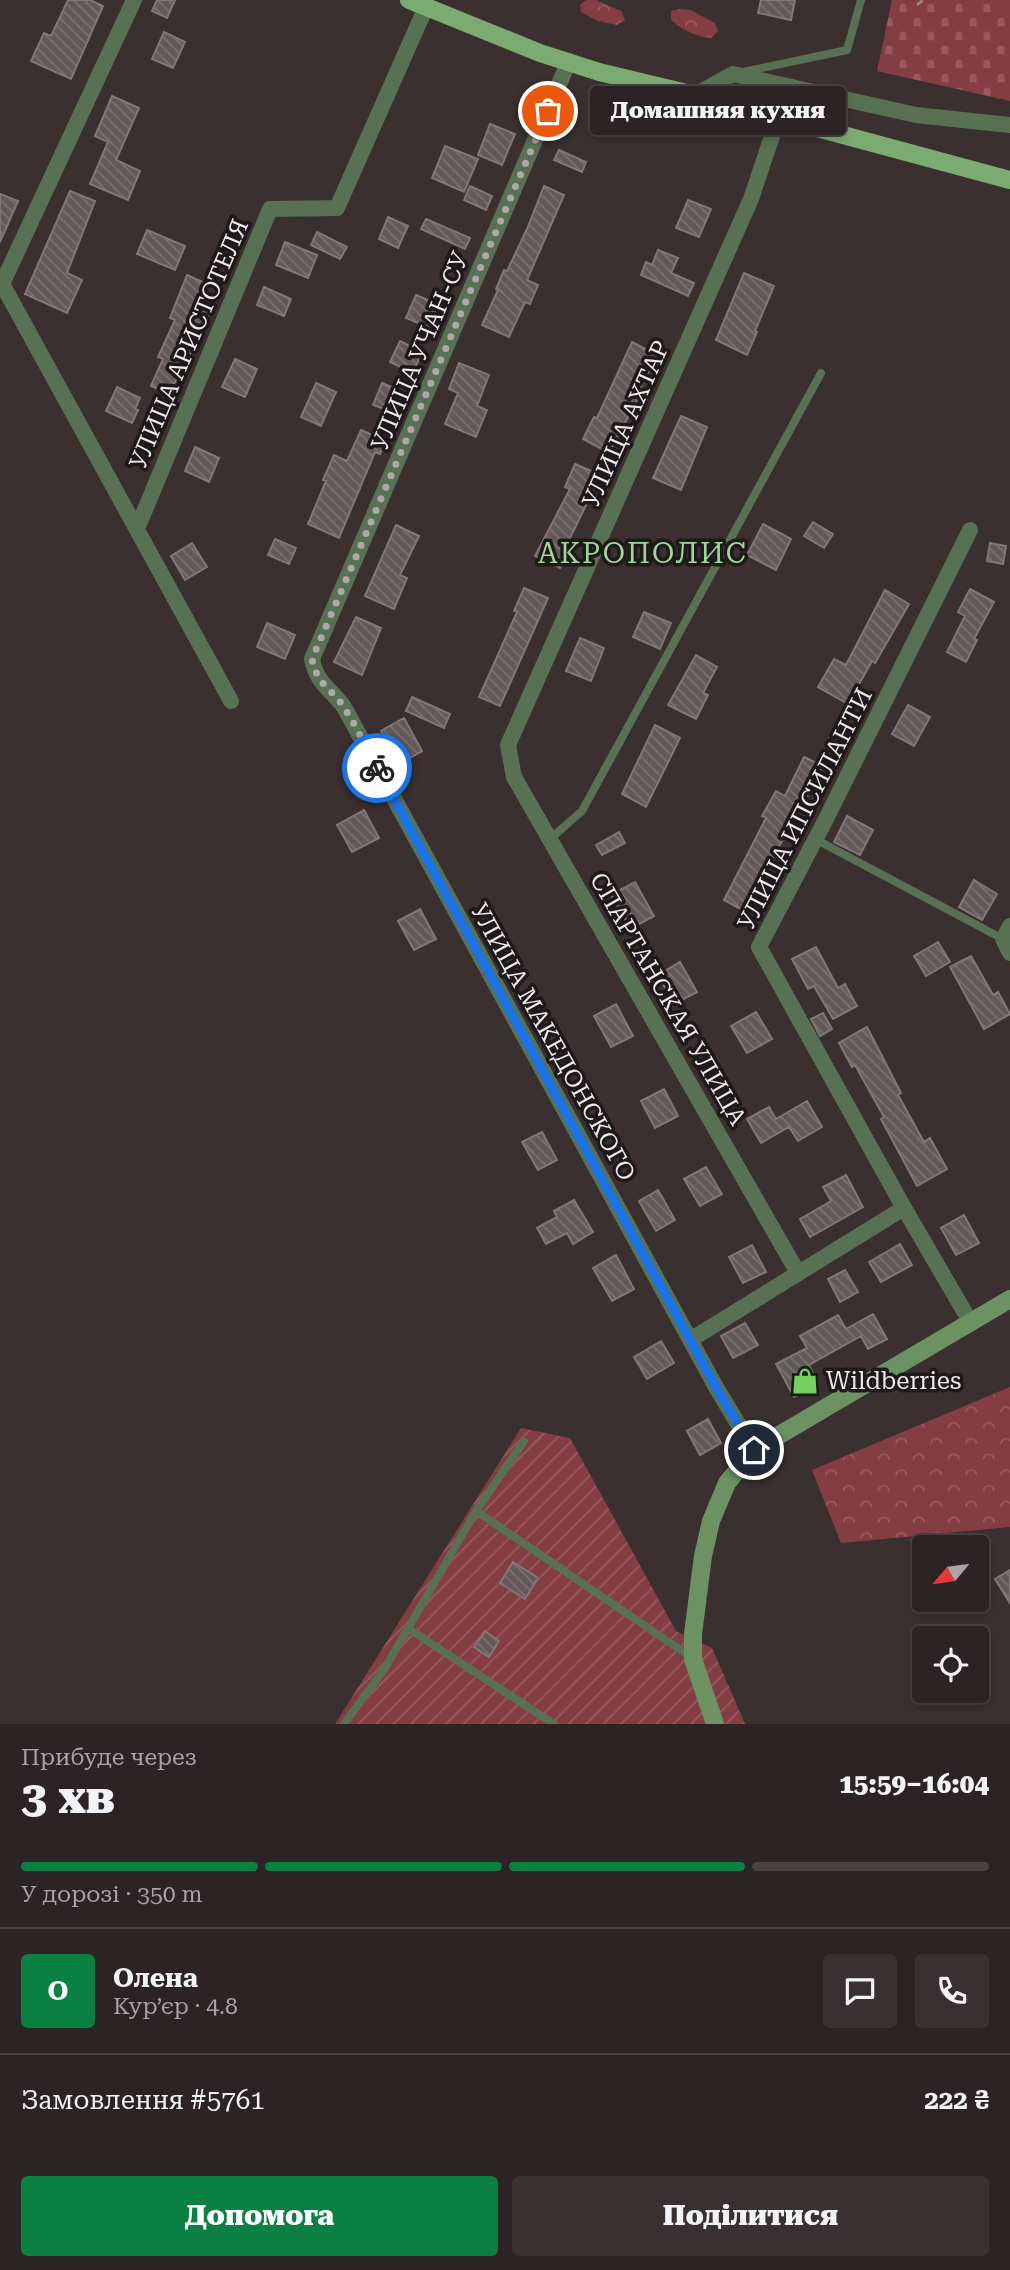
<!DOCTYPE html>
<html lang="uk">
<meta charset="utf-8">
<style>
:root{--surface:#2c2424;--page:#383031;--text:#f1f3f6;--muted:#a6a4a6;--line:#484141;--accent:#0b8043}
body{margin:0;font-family:"Roboto Serif",serif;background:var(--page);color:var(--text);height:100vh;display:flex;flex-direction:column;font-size:26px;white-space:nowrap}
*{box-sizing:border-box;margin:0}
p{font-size:23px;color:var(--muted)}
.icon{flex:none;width:38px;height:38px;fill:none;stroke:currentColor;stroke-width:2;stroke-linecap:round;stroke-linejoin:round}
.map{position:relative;height:1724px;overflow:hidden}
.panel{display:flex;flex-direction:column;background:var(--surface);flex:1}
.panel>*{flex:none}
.needle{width:46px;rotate:241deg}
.fabs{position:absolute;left:912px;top:1535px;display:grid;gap:14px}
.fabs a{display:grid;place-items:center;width:77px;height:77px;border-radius:7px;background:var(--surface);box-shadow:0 4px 10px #0003,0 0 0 2px var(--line);font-size:35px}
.pin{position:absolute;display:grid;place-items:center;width:60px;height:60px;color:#fff;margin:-30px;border:4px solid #fff;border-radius:50%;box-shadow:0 2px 7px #0007}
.courier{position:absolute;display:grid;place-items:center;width:70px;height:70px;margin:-35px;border:5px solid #1a73e8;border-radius:50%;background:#fff;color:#222;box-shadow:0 2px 9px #0007}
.bubble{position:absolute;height:49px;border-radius:7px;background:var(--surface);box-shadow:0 4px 10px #0003,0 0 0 2px var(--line);font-size:23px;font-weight:800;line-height:49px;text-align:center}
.head em{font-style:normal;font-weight:800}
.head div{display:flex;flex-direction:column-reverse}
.head{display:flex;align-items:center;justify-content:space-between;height:119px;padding:0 21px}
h1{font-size:46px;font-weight:800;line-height:52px}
.bar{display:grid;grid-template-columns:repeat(4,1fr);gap:10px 7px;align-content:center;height:84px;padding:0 21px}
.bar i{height:9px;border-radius:5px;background:var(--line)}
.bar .active{background:var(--accent)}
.bar p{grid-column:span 4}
.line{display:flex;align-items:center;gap:18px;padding:0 21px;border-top:2px solid var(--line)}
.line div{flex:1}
.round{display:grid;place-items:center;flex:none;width:74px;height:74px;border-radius:7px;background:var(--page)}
.cta{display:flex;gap:14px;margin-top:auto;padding:14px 21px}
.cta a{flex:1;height:80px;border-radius:7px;background:var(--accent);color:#fff;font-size:28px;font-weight:800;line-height:80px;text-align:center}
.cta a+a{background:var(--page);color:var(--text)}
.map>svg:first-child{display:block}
</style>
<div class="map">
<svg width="1010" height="1724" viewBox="0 0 1010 1724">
<defs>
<pattern id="forest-crowns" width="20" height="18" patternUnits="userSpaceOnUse" patternTransform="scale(1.75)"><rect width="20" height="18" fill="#853d44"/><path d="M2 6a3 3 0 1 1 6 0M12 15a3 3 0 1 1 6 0" fill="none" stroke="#97595f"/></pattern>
<pattern id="cemetery-stones" width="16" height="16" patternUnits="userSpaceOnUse" patternTransform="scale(1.75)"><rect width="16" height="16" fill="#853d44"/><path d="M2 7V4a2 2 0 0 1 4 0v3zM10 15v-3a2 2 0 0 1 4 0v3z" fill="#97595f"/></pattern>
<pattern id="garden-furrows" width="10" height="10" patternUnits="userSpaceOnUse" patternTransform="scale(1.75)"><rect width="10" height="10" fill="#853d44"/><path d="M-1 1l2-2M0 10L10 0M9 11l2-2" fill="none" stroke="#97595f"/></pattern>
<pattern id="building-back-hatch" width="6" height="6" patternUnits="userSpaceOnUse" patternTransform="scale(1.75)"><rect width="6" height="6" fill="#645959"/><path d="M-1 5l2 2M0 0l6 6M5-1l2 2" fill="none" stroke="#7a7171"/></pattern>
</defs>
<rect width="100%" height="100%" fill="#3b3030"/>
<path fill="url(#forest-crowns)" d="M 586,0 L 596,0 L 621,11 L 625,20 L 617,25 L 598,21 L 581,12 L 580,5 Z
M 680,9 L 690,10 L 715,23 L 718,31 L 711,38 C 697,37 682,30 671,20 L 671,11 Z
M 1010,1387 L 1010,1527 L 841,1543 L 812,1470 Z"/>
<path fill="url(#cemetery-stones)" d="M 892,0 L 1010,0 L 1010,101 L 877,71 Z"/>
<path fill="url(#garden-furrows)" d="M 521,1428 L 570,1438 L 676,1631 L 712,1648 L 745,1724 L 335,1724 Z"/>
<path fill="url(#building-back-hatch)" stroke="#827677" stroke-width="2" d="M 68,0 L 90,0 L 103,6 L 71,79 L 31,61 L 44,33 L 51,36 Z
M 157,0 L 175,0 L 167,18 L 152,11 Z
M 761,0 L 795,0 L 791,20 L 758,13 Z
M 164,32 L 185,42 L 173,68 L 152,59 Z
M 112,96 L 139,108 L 116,160 L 140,171 L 128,200 L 90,184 L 108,142 L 95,136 Z
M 490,124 L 515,134 L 502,165 L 478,155 Z
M 445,146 L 478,159 L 464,192 L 432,178 Z
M 559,150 L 586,162 L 582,172 L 554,160 Z
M 470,186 L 492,196 L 486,210 L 464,200 Z
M 544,186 L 564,195 L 527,280 L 538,285 L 530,304 L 525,302 L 509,337 L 482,325 L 498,290 L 496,289 L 504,270 L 507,271 L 527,229 Z
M 70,191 L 95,201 L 67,273 L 82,280 L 67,313 L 25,294 Z
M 0,194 L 18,201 L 0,242 Z
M 688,200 L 711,209 L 699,237 L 676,228 Z
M 388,217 L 408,226 L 398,248 L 379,239 Z
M 426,219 L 470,238 L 465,249 L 421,229 Z
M 147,230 L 185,246 L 175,270 L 137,254 Z
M 317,232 L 347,247 L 340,259 L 311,245 Z
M 285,242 L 317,255 L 308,278 L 276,265 Z
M 658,250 L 678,258 L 671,273 L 694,283 L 688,296 L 641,275 L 646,262 L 652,265 Z
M 744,273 L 774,286 L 755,331 L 757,332 L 747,355 L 716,340 Z
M 187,275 L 207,284 L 198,307 L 210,311 L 183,369 L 182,368 L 169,394 L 151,386 L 163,359 L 158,357 L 175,320 L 170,318 Z
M 264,287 L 291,299 L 284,316 L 257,305 Z
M 416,295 L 442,306 L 433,329 L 406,318 Z
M 400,341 L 422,352 L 413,373 L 390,362 Z
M 632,342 L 657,355 L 639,391 L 641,393 L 609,453 L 583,439 L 594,417 L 597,418 Z
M 235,359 L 257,369 L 245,397 L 222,387 Z
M 459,363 L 489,375 L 477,406 L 487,410 L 476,437 L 445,424 L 458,393 L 449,389 Z
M 316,383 L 336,392 L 321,426 L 301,417 Z
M 382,383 L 403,392 L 395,413 L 373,405 Z
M 117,387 L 140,398 L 135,409 L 138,410 L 132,423 L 106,411 Z
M 681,416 L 707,427 L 681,490 L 653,478 Z
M 361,430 L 386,441 L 380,454 L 375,452 L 339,538 L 308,524 L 326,481 L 323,480 L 334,455 L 347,461 Z
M 195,447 L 219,458 L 209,482 L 185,471 Z
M 575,464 L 601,475 L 567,544 L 570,545 L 560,568 L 535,556 L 570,489 L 565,487 Z
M 813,522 L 833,534 L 824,548 L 804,536 Z
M 763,524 L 791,539 L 776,570 L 747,555 Z
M 396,525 L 419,536 L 400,575 L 407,578 L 394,609 L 365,596 Z
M 275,539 L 296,548 L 289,564 L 268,555 Z
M 192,543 L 207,567 L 185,580 L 171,556 Z
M 990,543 L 1006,546 L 1003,564 L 987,561 Z
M 524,588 L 548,598 L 500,706 L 479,697 L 517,612 L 514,611 Z
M 970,589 L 994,602 L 974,639 L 977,640 L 966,662 L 947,652 L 965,616 L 958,612 Z
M 885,590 L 909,604 L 875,663 L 872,661 L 848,704 L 818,687 L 834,659 L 846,665 Z
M 644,612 L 671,623 L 660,649 L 633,637 Z
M 356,617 L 381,628 L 362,675 L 334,662 Z
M 267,623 L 295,635 L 285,659 L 257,647 Z
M 580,638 L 604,648 L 591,681 L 566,671 Z
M 696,655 L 717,667 L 703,693 L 708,695 L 696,719 L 668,705 Z
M 412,697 L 450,714 L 444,728 L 406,711 Z
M 908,705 L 930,717 L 914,746 L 892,734 Z
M 404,718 L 422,751 L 399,764 L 381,731 Z
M 655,725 L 680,738 L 646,807 L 622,794 Z
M 804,757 L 823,766 L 744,911 L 724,900 L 766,818 L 762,816 L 776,791 L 785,796 Z
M 364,810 L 379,838 L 352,852 L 337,825 Z
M 847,816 L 873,830 L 860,855 L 834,842 Z
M 619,832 L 625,843 L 602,855 L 596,845 Z
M 974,880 L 997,894 L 982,920 L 959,907 Z
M 635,882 L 654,916 L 630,929 L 611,895 Z
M 420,909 L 436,939 L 414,950 L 398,921 Z
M 938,942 L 950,962 L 926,976 L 914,956 Z
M 816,947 L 838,988 L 845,984 L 857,1006 L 833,1019 L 814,986 L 808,989 L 792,959 Z
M 971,956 L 993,995 L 998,992 L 1010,1014 L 984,1029 L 950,967 Z
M 680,962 L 697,992 L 674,1004 L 658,975 Z
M 616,1004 L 633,1036 L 611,1047 L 594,1016 Z
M 756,1012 L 772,1039 L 747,1053 L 731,1026 Z
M 823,1013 L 832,1029 L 820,1036 L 811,1019 Z
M 867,1027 L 901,1093 L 898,1095 L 924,1142 L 930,1138 L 947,1169 L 917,1186 L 881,1119 L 884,1117 L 855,1065 L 852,1067 L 839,1043 Z
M 664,1089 L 678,1116 L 655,1128 L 641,1101 Z
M 807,1101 L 822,1127 L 798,1141 L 789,1127 L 761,1143 L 747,1119 L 769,1107 L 776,1119 Z
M 542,1132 L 557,1160 L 538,1170 L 522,1142 Z
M 706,1167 L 722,1194 L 700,1206 L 684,1179 Z
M 846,1175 L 863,1207 L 810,1237 L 800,1219 L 831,1201 L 823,1187 Z
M 658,1190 L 675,1220 L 656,1231 L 639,1201 Z
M 574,1200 L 593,1232 L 573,1244 L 567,1233 L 546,1244 L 537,1228 L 557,1217 L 554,1211 Z
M 964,1215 L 979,1243 L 956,1255 L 941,1228 Z
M 900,1244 L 912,1265 L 881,1282 L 869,1262 Z
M 752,1245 L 766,1272 L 743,1283 L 729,1257 Z
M 616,1255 L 634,1289 L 612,1301 L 593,1268 Z
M 845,1270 L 858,1292 L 840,1302 L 828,1279 Z
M 873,1314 L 887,1339 L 868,1349 L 861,1336 L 809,1365 L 818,1384 L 794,1397 L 776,1364 L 807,1348 L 800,1336 L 838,1315 L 846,1329 Z
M 745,1323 L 758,1345 L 733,1358 L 721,1336 Z
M 661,1341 L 674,1363 L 647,1379 L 634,1357 Z
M 708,1419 L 721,1443 L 700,1455 L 687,1431 Z
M 513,1562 L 538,1578 L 525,1599 L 500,1583 Z
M 1010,1570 L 1010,1603 L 995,1579 Z
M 485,1631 L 499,1641 L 489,1657 L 474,1647 Z"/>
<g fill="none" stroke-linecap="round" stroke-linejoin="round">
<path stroke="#958c8c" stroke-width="2.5" stroke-dasharray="7 3.5" stroke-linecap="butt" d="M 917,5 L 923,0"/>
<path stroke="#587053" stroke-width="8" d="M 743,72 L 847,50 L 861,0
M 550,839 L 582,811 L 821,373
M 815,839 L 1003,939
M 476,1511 L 691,1657
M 409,1629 L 554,1724
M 344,1724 L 385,1668 L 476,1511 L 524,1441"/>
<path stroke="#587053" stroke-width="16" d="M 569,61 L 312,659 C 317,684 330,688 344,707 L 717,1389 L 754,1450
M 695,95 L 733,74 L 916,115 L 1010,125
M 778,118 L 751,199 L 508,745 L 514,777 L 798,1273
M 0,280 L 231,701
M 2,284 L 134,0
M 137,529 L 270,209 L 337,208 L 426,7
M 970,530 L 826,819 L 759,947 L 904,1208 L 971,1323
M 1010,926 L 1003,939 L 1010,953
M 690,1340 L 904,1208"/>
<path stroke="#6c9264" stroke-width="18" d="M 715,1724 L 693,1659 L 693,1634 L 703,1556 L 711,1521 L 727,1483 L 754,1450 L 1010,1299"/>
<path stroke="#7bab70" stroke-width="18" d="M 409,0 L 540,53 L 599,72 L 695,95 L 1010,180"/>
</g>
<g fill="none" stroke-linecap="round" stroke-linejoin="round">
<path stroke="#b0a8a8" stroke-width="7" stroke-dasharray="0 12.6" d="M 377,768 C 367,748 357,728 345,709 C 332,687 318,688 312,659 L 548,111"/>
<path stroke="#1a73e8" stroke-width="9" d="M 377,768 L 717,1389 L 754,1450"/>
</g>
<defs>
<g id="shop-bare" transform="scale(2.1)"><path d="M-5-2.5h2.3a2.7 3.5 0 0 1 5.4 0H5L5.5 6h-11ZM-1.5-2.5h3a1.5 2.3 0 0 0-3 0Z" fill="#73d25d" stroke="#1e191a" stroke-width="2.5" paint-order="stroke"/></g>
</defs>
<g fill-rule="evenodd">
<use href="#shop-bare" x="805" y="1381"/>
</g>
<g text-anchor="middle" stroke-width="7" stroke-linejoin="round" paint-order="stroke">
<g font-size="24" fill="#efe8e8" stroke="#1e191a">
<text transform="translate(189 344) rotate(-67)" y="8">УЛИЦА АРИСТОТЕЛЯ</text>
<text transform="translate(420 351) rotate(-67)" y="8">УЛИЦА УЧАН-СУ</text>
<text transform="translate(626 424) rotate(-66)" y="8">УЛИЦА АХТАР</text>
<text transform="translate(805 809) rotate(-63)" y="8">УЛИЦА ИПСИЛАНТИ</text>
<text transform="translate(668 999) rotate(60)" y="8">СПАРТАНСКАЯ УЛИЦА</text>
<text transform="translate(553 1042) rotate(61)" y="8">УЛИЦА МАКЕДОНСКОГО</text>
</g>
<g font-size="24" fill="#efe8e8" stroke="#1e191a" text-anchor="start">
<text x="826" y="1389">Wildberries</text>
</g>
<g font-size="28" letter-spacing="2" fill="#a2d597" stroke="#1e191a">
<text x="643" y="563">АКРОПОЛИС</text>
</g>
</g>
</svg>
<div class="fabs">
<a><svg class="needle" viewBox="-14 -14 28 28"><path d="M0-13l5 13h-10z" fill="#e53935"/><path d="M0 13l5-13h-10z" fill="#a6a4a6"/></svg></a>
<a><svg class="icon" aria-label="locate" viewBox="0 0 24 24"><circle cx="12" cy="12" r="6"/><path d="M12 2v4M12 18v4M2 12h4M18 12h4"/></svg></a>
</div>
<div class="pin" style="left:548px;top:111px;background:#ea580c"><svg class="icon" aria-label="bag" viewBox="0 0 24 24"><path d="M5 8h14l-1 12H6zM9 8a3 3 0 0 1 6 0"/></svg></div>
<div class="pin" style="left:754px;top:1450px;background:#1f2937"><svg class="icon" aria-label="home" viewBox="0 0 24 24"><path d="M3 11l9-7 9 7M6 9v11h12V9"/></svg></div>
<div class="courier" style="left:377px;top:768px"><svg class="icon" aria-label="bike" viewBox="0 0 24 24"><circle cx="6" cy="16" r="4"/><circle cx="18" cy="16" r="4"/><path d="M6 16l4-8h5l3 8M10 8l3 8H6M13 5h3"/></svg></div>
<div class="bubble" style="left:590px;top:86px;width:256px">Домашняя кухня</div>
</div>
<section class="panel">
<div class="head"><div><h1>3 хв</h1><p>Прибуде через</p></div><em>15:59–16:04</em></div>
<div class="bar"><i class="active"></i><i class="active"></i><i class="active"></i><i></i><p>У дорозі · 350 m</p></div>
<div class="line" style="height:126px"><b class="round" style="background:var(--accent);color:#fff">О</b><div><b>Олена</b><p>Кур’єр · 4.8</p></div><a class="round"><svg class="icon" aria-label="chat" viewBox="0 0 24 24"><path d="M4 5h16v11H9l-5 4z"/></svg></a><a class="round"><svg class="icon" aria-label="phone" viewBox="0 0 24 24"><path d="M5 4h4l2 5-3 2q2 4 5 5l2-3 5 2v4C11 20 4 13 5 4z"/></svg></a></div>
<div class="line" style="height:91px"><div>Замовлення #5761</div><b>222 ₴</b></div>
<div class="cta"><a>Допомога</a><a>Поділитися</a></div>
</section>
